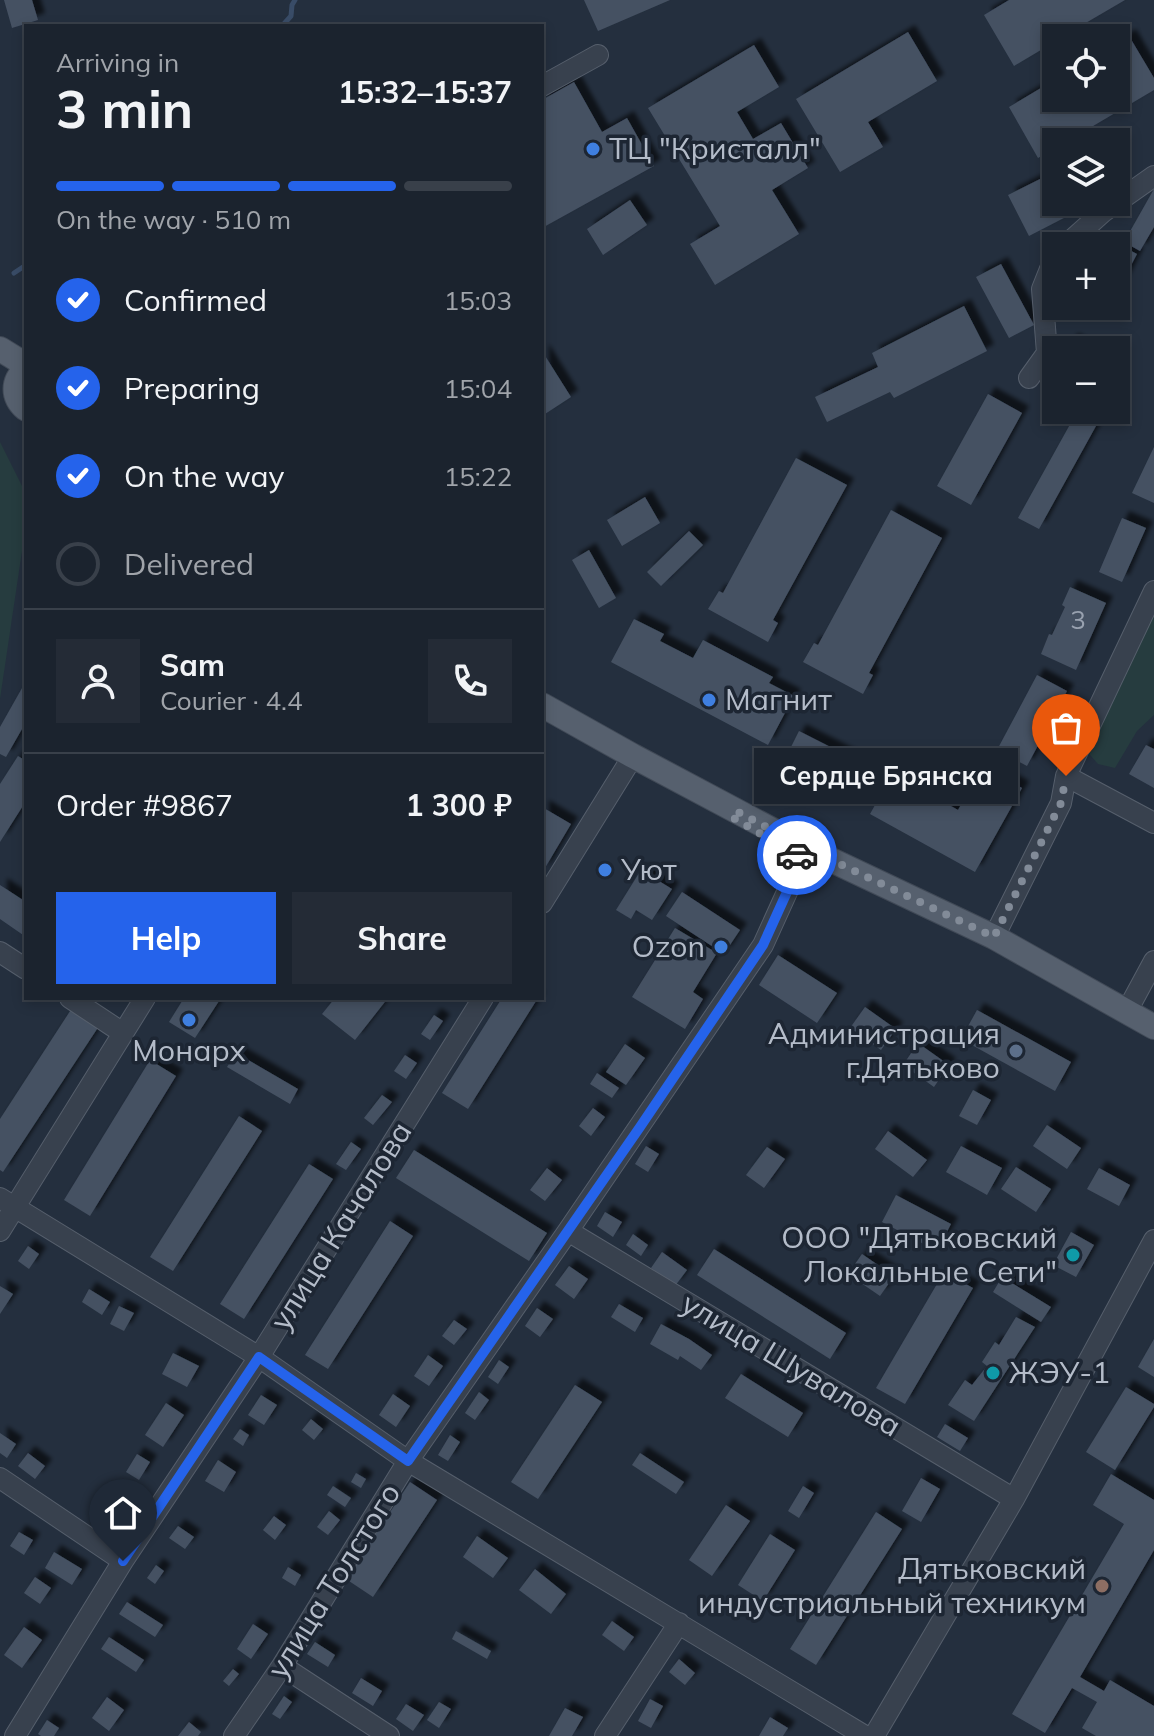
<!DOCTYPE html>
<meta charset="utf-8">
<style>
:root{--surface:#1b232e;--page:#242b36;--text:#f1f3f6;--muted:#a0a4aa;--line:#39404a;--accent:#2563eb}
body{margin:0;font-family:Mulish,sans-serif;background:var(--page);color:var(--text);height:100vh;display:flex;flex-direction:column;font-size:30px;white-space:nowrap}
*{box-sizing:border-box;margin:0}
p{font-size:26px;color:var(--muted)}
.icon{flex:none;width:44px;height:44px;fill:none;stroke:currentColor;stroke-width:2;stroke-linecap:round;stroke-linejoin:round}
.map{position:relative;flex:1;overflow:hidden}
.panel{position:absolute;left:24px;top:24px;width:520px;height:976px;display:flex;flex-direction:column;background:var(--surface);border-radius:0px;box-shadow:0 4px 12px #0003,0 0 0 2px var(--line)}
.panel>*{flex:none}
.fabs{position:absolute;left:1042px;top:24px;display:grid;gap:16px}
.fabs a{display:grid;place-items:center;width:88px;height:88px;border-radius:0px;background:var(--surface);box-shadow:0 4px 12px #0003,0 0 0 2px var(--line);font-size:40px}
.pin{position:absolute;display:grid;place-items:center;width:68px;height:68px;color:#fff;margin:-82px -34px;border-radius:50% 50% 50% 0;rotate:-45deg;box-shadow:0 0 8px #0007}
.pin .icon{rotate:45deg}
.courier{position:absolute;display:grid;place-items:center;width:80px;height:80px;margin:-40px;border:6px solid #2563eb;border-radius:50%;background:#fff;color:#222;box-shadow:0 2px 10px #0007}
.bubble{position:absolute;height:56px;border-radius:0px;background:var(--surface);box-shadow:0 4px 12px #0003,0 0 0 2px var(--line);font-size:26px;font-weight:700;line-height:56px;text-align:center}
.overview em{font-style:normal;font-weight:700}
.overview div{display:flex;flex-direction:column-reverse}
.overview{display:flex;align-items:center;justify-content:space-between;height:136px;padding:0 32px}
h1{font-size:52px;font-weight:700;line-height:60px}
.bar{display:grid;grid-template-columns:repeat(4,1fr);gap:12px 8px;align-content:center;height:96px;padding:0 32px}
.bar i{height:10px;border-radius:6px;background:var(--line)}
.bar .on{background:var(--accent)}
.bar p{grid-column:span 4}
.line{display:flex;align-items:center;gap:20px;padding:0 32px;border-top:2px solid var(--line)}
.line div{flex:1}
.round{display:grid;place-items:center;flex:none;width:84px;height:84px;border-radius:0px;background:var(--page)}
ol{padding:0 32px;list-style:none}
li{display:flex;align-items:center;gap:24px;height:88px}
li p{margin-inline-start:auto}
li .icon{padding:8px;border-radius:50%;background:var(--accent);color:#fff;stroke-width:4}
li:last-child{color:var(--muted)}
li i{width:44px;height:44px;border:4px solid var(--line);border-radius:50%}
.action{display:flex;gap:16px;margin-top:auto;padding:16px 32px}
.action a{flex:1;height:92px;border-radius:0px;background:var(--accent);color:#fff;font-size:32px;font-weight:700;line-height:92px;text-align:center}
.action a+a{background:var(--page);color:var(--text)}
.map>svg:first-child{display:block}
</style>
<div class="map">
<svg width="1154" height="1736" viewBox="0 0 1154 1736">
<defs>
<filter id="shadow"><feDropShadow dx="7" dy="-7" stdDeviation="2" flood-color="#0009"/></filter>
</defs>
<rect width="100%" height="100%" fill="#242f3e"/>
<path fill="#263c3f" d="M 0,442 L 26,494 L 26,524 L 0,699 Z
M 1154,597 L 1154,715 L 1137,731 L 1115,768 L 1098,764 L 1083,747 Z"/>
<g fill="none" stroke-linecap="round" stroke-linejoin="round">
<path stroke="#394c67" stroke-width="5" d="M 282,26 L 291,16 L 292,5 L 295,0
M 14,273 L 26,265"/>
</g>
<path fill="#455162" filter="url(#shadow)" d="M 4,0 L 32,0 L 38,20 L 12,28 Z
M 584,0 L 670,0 L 598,31 Z
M 1009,0 L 1125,0 L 1060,38 L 1056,38 L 1056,41 L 1014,66 L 984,15 Z
M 908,32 L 937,81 L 868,122 L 883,147 L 840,172 L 796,99 Z
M 1129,36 L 1154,78 L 1154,90 L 1066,142 L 1056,142 L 1056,148 L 1038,158 L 1009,107 L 1056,79 L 1056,98 L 1116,98 L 1116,44 Z
M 754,45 L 779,87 L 737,112 L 753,139 L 781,123 L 808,168 L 772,190 L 799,234 L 715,285 L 690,244 L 720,226 L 648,108 Z
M 574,82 L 602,132 L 627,118 L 654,166 L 542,228 L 542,100 Z
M 1056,171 L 1056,202 L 1090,202 L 1091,204 L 1029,236 L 1008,195 Z
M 1154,189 L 1154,227 L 1140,251 L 1124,242 Z
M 630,200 L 647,225 L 603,255 L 587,229 Z
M 1118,244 L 1137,254 L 1116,294 L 1116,246 Z
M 1001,264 L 1034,325 L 1009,338 L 976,277 Z
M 964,306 L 987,351 L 894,398 L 890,392 L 827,422 L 815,397 L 878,367 L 872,353 Z
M 1071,340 L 1090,350 L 1066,350 Z
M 542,351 L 571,397 L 545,414 L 542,410 Z
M 1056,369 L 1056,392 L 1047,387 Z
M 988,394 L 1022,413 L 971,505 L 937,486 Z
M 1078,410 L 1089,410 L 1101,417 L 1039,529 L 1018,518 Z
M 1154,447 L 1154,503 L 1132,493 Z
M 796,458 L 847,485 L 773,620 L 778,623 L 768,642 L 708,609 L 719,591 L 723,593 Z
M 645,497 L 660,523 L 622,546 L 607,520 Z
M 891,510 L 942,538 L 869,673 L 873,675 L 863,694 L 803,662 L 814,643 L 818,645 Z
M 1122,518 L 1146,528 L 1122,582 L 1099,572 Z
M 689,531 L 703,545 L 661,586 L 647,572 Z
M 589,550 L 616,598 L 599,608 L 572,560 Z
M 1070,587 L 1106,603 L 1076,670 L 1041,654 L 1049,634 L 1052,635 L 1065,607 L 1062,605 Z
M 634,619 L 664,634 L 660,641 L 693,658 L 703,640 L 773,677 L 769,683 L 794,696 L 768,745 L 611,662 Z
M 1037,675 L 1067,691 L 1027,766 L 997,750 Z
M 26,681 L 26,722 L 6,757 L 0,754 L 0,727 Z
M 799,731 L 854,759 L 838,791 L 783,763 Z
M 1146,745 L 1154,749 L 1154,788 L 1129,774 Z
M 18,756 L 26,761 L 26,801 L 0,842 L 0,784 Z
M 983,765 L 1022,788 L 975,872 L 870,814 L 893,773 L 958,810 Z
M 542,807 L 571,824 L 542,873 Z
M 641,870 L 672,889 L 652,920 L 636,910 L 631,919 L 616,910 Z
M 0,885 L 26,902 L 26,937 L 0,919 Z
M 682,892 L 740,930 L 724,954 L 666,916 Z
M 675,928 L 717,953 L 693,992 L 703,999 L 685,1029 L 632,997 Z
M 778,955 L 837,993 L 817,1023 L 759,985 Z
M 184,998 L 221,998 L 195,1038 L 169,1022 Z
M 335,998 L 388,998 L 355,1040 L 322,1014 Z
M 502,998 L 538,998 L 468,1109 L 442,1093 Z
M 74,1005 L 101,1023 L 3,1172 L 0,1170 L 0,1119 Z
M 865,1007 L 896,1029 L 881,1050 L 850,1028 Z
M 977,1010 L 1071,1062 L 1055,1091 L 961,1039 Z
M 434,1015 L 443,1021 L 430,1040 L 421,1034 Z
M 918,1043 L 949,1065 L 934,1087 L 903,1065 Z
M 625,1044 L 645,1058 L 626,1085 L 606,1072 Z
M 236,1053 L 298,1089 L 290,1104 L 227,1067 Z
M 405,1055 L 417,1063 L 406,1079 L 394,1071 Z
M 150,1060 L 176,1076 L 90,1216 L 64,1200 Z
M 597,1073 L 619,1088 L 612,1098 L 590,1084 Z
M 973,1090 L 991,1100 L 977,1125 L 959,1116 Z
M 382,1095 L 392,1102 L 373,1125 L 364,1118 Z
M 593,1108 L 605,1117 L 591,1136 L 579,1126 Z
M 239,1116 L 262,1131 L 173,1271 L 150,1257 Z
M 1047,1125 L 1081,1148 L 1067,1169 L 1033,1146 Z
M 888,1131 L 927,1160 L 913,1177 L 875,1149 Z
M 351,1142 L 361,1149 L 346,1170 L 336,1164 Z
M 646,1146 L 659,1154 L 648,1172 L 635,1164 Z
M 961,1146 L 1002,1168 L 987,1195 L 946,1172 Z
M 767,1147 L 785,1159 L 764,1188 L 746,1175 Z
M 414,1150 L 547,1233 L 529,1261 L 396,1178 Z
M 309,1164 L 333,1179 L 244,1319 L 220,1304 Z
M 1016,1167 L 1051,1189 L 1036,1212 L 1001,1189 Z
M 547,1168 L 562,1180 L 545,1201 L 530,1190 Z
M 1099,1168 L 1130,1185 L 1119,1206 L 1087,1189 Z
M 896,1195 L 951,1224 L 937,1251 L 882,1222 Z
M 605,1212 L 622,1222 L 613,1237 L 597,1226 Z
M 390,1221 L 413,1236 L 328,1369 L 305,1355 Z
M 1071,1232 L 1094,1245 L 1076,1277 L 1053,1265 Z
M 633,1234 L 648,1245 L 641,1256 L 626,1245 Z
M 28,1246 L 39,1254 L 29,1269 L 18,1261 Z
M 714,1249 L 846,1333 L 830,1359 L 697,1275 Z
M 662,1252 L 687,1270 L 675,1286 L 651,1268 Z
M 862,1254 L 894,1276 L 880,1296 L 848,1274 Z
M 569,1266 L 588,1279 L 574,1299 L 555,1285 Z
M 944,1272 L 973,1288 L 905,1404 L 876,1388 Z
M 1002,1277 L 1051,1307 L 1041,1322 L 993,1292 Z
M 0,1286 L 13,1294 L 0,1314 Z
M 89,1289 L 110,1302 L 102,1315 L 82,1302 Z
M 619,1304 L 643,1318 L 635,1332 L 611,1317 Z
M 119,1306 L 134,1313 L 124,1331 L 110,1324 Z
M 537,1308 L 553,1319 L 540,1337 L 525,1326 Z
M 1016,1317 L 1035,1327 L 974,1421 L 948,1405 L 965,1380 L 972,1385 L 987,1366 L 982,1362 L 995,1342 L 999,1345 Z
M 454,1320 L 467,1329 L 454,1345 L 442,1336 Z
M 661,1324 L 689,1339 L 712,1355 L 701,1370 L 680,1356 L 678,1360 L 650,1344 Z
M 1154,1339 L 1154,1377 L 1138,1367 Z
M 173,1353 L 199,1366 L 187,1387 L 162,1374 Z
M 428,1355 L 443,1366 L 429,1386 L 414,1376 Z
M 499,1360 L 509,1367 L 498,1384 L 488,1377 Z
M 741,1374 L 803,1413 L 788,1437 L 725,1398 Z
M 575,1385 L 602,1402 L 538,1499 L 511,1482 Z
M 1126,1387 L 1154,1404 L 1154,1407 L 1115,1470 L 1086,1452 Z
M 479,1392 L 489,1400 L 475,1420 L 465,1413 Z
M 393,1394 L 410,1406 L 396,1427 L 379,1415 Z
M 261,1395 L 277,1405 L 264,1425 L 248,1415 Z
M 166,1403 L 184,1415 L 163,1447 L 145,1435 Z
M 311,1419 L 323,1429 L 314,1440 L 302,1430 Z
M 945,1424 L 968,1438 L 960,1451 L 937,1437 Z
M 240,1429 L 249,1435 L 243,1446 L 233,1439 Z
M 0,1433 L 16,1444 L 7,1458 L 0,1453 Z
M 450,1435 L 460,1442 L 448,1461 L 438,1455 Z
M 28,1453 L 45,1466 L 35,1479 L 18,1466 Z
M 640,1453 L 684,1482 L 676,1494 L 632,1465 Z
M 137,1454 L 150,1462 L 139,1480 L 126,1472 Z
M 218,1460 L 236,1472 L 224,1492 L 205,1481 Z
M 356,1473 L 366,1479 L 361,1488 L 351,1482 Z
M 1111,1474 L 1154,1500 L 1154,1550 L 1080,1677 L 1104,1691 L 1110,1680 L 1154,1706 L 1154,1736 L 1096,1736 L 1082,1728 L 1097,1702 L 1072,1688 L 1045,1733 L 1012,1714 L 1124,1524 L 1093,1505 Z
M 921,1478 L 940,1489 L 921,1522 L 902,1511 Z
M 410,1482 L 437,1500 L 373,1597 L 346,1579 Z
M 333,1486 L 351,1498 L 345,1507 L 327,1495 Z
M 803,1486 L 814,1493 L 799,1518 L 788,1511 Z
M 106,1493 L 120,1501 L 105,1528 L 91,1520 Z
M 726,1505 L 750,1521 L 712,1576 L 689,1560 Z
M 329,1511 L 340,1520 L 328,1535 L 317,1527 Z
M 876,1512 L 902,1529 L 816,1665 L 790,1649 Z
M 274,1516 L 286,1525 L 275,1540 L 263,1530 Z
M 178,1526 L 194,1537 L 185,1549 L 169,1538 Z
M 19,1532 L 33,1540 L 24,1555 L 10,1546 Z
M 770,1534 L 795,1550 L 763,1601 L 738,1585 Z
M 477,1536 L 508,1558 L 493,1578 L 463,1557 Z
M 54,1552 L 82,1569 L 72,1585 L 45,1568 Z
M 156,1565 L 164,1571 L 155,1584 L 147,1578 Z
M 288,1567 L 301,1575 L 295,1586 L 282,1578 Z
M 535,1569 L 566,1594 L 551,1614 L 519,1590 Z
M 35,1577 L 51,1588 L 40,1604 L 24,1593 Z
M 127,1602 L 163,1625 L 155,1637 L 119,1614 Z
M 612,1621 L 634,1637 L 624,1651 L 602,1635 Z
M 253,1624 L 268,1634 L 251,1659 L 237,1649 Z
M 24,1627 L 42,1640 L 22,1668 L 4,1655 Z
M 456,1631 L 491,1651 L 487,1659 L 452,1639 Z
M 109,1637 L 144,1660 L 136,1672 L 101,1649 Z
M 315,1642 L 335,1655 L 328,1667 L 307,1654 Z
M 679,1659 L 695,1673 L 685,1685 L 669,1672 Z
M 233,1669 L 239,1674 L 229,1686 L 223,1681 Z
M 361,1678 L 382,1691 L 373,1706 L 352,1693 Z
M 284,1696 L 292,1702 L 280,1719 L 272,1714 Z
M 107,1697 L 124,1710 L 109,1731 L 92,1718 Z
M 650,1699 L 663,1706 L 651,1728 L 638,1721 Z
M 439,1702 L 451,1709 L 439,1728 L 427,1720 Z
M 406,1704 L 424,1715 L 413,1731 L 396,1719 Z
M 565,1708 L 583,1717 L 572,1736 L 549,1736 Z
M 770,1717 L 788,1728 L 783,1736 L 759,1736 Z
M 47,1720 L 59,1728 L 54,1736 L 41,1736 L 38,1734 Z
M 189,1722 L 201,1732 L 198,1736 L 178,1736 Z"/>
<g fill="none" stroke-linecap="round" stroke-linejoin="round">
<g stroke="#565f6c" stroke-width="22">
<path id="minor" d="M 542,86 L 598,55
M 1065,246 L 1103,212 L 1154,176
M 1029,378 L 1047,353 L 1042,289 L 1056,254
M 1066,776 L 1154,823
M 542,903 L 633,756
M 994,937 L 1061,803 L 1066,776 L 1154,591
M 0,952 L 26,969
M 70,998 L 123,1033
M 1127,1011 L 1154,961
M 0,1198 L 259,1357 L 408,1461 L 865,1736
M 0,1231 L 145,998
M 568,1231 L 1014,1499
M 0,1478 L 123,1561
M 282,1666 L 389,1736
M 15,1736 L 123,1561 L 259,1357 L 483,998
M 234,1736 L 282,1666 L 408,1461 L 568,1231 L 763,945 L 802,859 L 780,846
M 605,1736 L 679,1623
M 874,1736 L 1014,1499 L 1154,1240"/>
</g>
<g stroke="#414a57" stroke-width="26">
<path id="major" d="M 0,349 L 26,365
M 26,369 C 12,381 12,397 26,409
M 542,705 L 633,756 L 808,849 L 994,937 L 1154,1027"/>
</g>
<use href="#minor" stroke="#38414e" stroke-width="20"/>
<use href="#major" stroke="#56606e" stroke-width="24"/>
</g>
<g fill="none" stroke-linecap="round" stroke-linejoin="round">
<path stroke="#828b98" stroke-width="8" stroke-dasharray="0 14.4" d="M 797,855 L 732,817 L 736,811 L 808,849 L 994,937 L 1061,803 L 1066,776"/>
<path stroke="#2563eb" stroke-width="10" d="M 123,1561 L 259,1357 L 408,1461 L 640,1127 L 763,945 L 802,859 L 797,855"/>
</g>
<g fill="#3f7fe0" stroke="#1d2633" stroke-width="3">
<circle cx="593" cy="149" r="8"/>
<circle cx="709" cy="700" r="8"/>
<circle cx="605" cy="870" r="8"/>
<circle cx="721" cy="947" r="8"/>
<circle cx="189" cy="1020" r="8"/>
</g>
<circle fill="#5c6f8a" stroke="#1d2633" stroke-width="3" cx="1016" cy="1051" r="8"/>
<g fill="#0f9aa8" stroke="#1d2633" stroke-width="3">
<circle cx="1073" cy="1255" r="8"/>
<circle cx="993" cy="1373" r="8"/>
</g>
<circle fill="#8d6e63" stroke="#1d2633" stroke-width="3" cx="1102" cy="1586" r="8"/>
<g text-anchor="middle" stroke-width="7" stroke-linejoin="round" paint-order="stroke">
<g font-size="26" fill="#98a1af">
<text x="1078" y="629">3</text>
</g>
<g font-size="30" fill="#b4bcc9" stroke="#1d2633" text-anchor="start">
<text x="609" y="159">ТЦ "Кристалл"</text>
<text x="725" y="710">Магнит</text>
<text x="621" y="880">Уют</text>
<text x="705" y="957" text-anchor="end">Ozon</text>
<text x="1000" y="1044" text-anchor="end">Администрация<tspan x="1000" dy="34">г.Дятьково</tspan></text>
<text x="189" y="1061" text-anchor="middle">Монарх</text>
<text x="1057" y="1248" text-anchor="end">ООО "Дятьковский<tspan x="1057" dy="34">Локальные Сети"</tspan></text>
<text x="1009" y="1383">ЖЭУ-1</text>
<text x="1086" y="1579" text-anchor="end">Дятьковский<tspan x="1086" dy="34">индустриальный техникум</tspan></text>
</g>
<g font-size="30" fill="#b4bcc9" stroke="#1d2633">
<text transform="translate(341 1226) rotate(-58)" y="10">улица Качалова</text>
<text transform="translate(791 1365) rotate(31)" y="10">улица Шувалова</text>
<text transform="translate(334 1581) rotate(-58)" y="10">улица Толстого</text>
</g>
</g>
</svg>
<div class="fabs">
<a><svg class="icon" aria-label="locate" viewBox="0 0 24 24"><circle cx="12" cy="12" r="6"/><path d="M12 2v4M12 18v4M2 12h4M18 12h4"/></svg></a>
<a><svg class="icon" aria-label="layers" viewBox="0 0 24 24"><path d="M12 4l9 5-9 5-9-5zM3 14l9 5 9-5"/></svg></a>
<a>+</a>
<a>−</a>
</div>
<div class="pin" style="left:1066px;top:776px;background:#ea580c"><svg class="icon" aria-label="bag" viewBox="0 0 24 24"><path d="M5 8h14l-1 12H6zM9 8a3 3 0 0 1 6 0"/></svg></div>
<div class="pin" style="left:123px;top:1561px;background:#1f2937"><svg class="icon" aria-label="home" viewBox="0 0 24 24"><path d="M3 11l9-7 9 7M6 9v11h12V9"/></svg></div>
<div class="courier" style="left:797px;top:855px"><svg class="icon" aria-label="car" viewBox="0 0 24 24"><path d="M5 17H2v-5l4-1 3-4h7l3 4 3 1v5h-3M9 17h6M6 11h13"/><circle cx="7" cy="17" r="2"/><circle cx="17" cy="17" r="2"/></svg></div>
<div class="bubble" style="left:754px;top:748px;width:264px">Сердце Брянска</div>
<section class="panel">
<div class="overview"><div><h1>3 min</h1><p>Arriving in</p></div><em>15:32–15:37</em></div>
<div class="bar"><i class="on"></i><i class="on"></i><i class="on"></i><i></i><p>On the way · 510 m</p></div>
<ol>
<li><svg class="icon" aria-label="check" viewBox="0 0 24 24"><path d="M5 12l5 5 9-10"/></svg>Confirmed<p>15:03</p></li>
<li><svg class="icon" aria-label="check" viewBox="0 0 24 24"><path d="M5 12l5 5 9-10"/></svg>Preparing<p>15:04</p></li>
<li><svg class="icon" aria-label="check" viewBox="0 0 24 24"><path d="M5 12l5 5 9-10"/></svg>On the way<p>15:22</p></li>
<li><i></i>Delivered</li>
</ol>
<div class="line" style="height:144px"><a class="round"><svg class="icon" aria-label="person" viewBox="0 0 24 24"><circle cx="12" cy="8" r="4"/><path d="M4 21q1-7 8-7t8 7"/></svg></a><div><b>Sam</b><p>Courier · 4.4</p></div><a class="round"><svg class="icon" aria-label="phone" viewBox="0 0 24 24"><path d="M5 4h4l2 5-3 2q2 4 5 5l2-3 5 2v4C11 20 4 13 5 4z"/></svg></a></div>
<div class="line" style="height:104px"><div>Order #9867</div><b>1 300 ₽</b></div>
<div class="action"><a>Help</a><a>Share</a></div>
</section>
</div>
